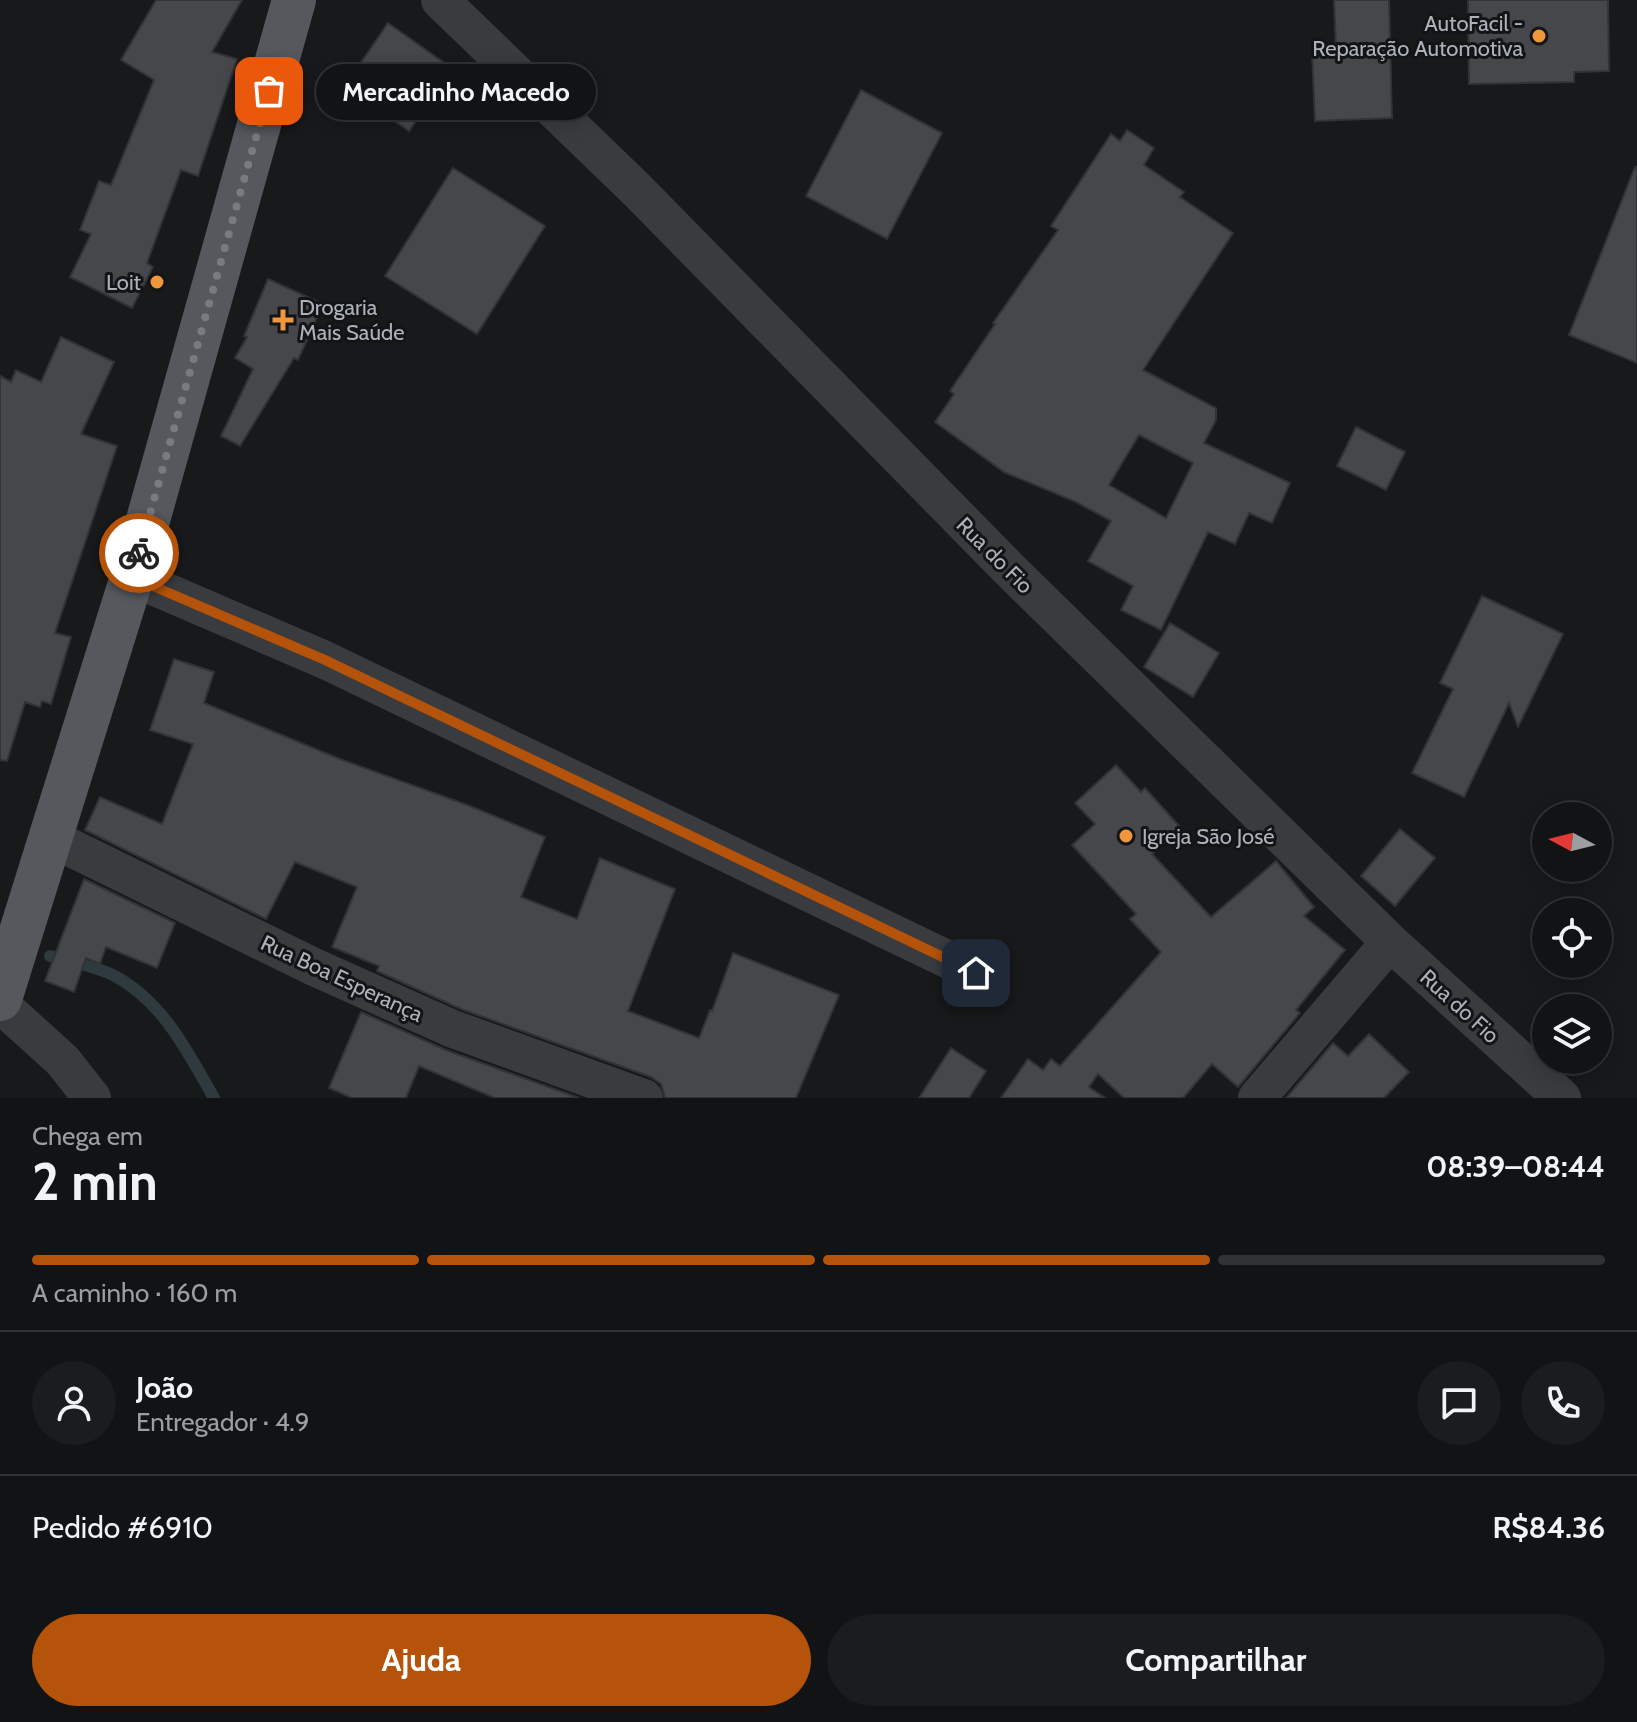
<!DOCTYPE html>
<html lang="pt">
<meta charset="utf-8">
<style>
:root{--surface:#121314;--page:#1b1c1d;--text:#f1f3f6;--muted:#9c9ea0;--line:#313234;--accent:#b45309}
body{margin:0;font-family:Cabin,sans-serif;background:var(--page);color:var(--text);height:100vh;display:flex;flex-direction:column;font-size:30px;white-space:nowrap}
*{box-sizing:border-box;margin:0}
p{font-size:26px;color:var(--muted)}
.icon{flex:none;width:44px;height:44px;fill:none;stroke:currentColor;stroke-width:2;stroke-linecap:round;stroke-linejoin:round}
.map{position:relative;height:1098px;overflow:hidden}
.drawer{display:flex;flex-direction:column;background:var(--surface);flex:1}
.drawer>*{flex:none}
.needle{width:52px;rotate:277deg}
.controls{position:absolute;left:1532px;top:802px;display:grid;gap:16px}
.controls a{display:grid;place-items:center;width:80px;height:80px;border-radius:50%;background:var(--surface);box-shadow:0 4px 20px #0003,0 0 0 2px var(--line);font-size:40px}
.pin{position:absolute;display:grid;place-items:center;width:68px;height:68px;color:#fff;margin:-34px;border-radius:16px;box-shadow:0 4px 12px #0006}
.courier{position:absolute;display:grid;place-items:center;width:80px;height:80px;margin:-40px;border:6px solid #b45309;border-radius:50%;background:#fff;color:#222;box-shadow:0 2px 10px #0007}
.bubble{position:absolute;height:56px;border-radius:28px;background:var(--surface);box-shadow:0 4px 20px #0003,0 0 0 2px var(--line);font-size:26px;font-weight:700;line-height:56px;text-align:center}
.overview em{font-style:normal;font-weight:700}
.overview div{display:flex;flex-direction:column-reverse}
.overview{display:flex;align-items:center;justify-content:space-between;height:136px;padding:0 32px}
h1{font-size:52px;font-weight:700;line-height:60px}
.bar{display:grid;grid-template-columns:repeat(4,1fr);gap:12px 8px;align-content:center;height:96px;padding:0 32px}
.bar i{height:10px;border-radius:6px;background:var(--line)}
.bar .active{background:var(--accent)}
.bar p{grid-column:span 4}
.line{display:flex;align-items:center;gap:20px;padding:0 32px;border-top:2px solid var(--line)}
.line div{flex:1}
.round{display:grid;place-items:center;flex:none;width:84px;height:84px;border-radius:42px;background:var(--page)}
.button{display:flex;gap:16px;margin-top:auto;padding:16px 32px}
.button a{flex:1;height:92px;border-radius:48px;background:var(--accent);color:#fff;font-size:32px;font-weight:700;line-height:92px;text-align:center}
.button a+a{background:var(--page);color:var(--text)}
.map>svg:first-child{display:block}
</style>
<div class="map">
<svg width="1637" height="1098" viewBox="0 0 1637 1098">
<rect width="100%" height="100%" fill="#18191a"/>
<g fill="none" stroke-linecap="round" stroke-linejoin="round">
<path stroke="#2e3a3e" stroke-width="12" d="M 50,956 C 70,962 96,966 115,976 C 164,1003 187,1051 214,1098"/>
</g>
<path fill="#45474a" stroke="#323336" stroke-width="2" fill-rule="evenodd" d="M 156,0 L 242,0 L 212,52 L 237,59 L 198,176 L 181,170 L 147,263 L 153,267 L 132,308 L 70,277 L 91,234 L 80,230 L 99,181 L 111,185 L 154,80 L 121,60 Z
M 1334,0 L 1389,0 L 1392,118 L 1315,121 L 1312,50 L 1336,49 Z
M 1468,0 L 1608,0 L 1609,71 L 1574,72 L 1574,82 L 1469,84 Z
M 388,23 L 453,69 L 409,131 L 345,86 Z
M 861,90 L 942,133 L 887,239 L 806,196 Z
M 1127,130 L 1154,148 L 1144,165 L 1184,192 L 1180,197 L 1233,233 L 1143,370 L 1216,408 L 1216,420 L 1204,443 L 1290,483 L 1272,523 L 1249,513 L 1235,544 L 1208,532 L 1161,630 L 1121,610 L 1133,586 L 1088,561 L 1111,521 L 1076,502 L 1004,472 L 935,422 L 954,394 L 950,391 L 995,324 L 993,323 L 1058,230 L 1051,226 L 1111,134 L 1120,141 ZM 1139,435 L 1193,463 L 1166,518 L 1109,485 Z
M 1635,167 L 1637,167 L 1637,363 L 1569,335 Z
M 453,168 L 545,226 L 477,334 L 385,276 Z
M 268,279 L 323,304 L 298,360 L 294,358 L 240,446 L 221,436 L 253,369 L 235,358 L 247,337 L 244,336 Z
M 61,337 L 114,362 L 81,434 L 117,446 L 55,633 L 71,637 L 51,704 L 42,701 L 40,707 L 25,702 L 7,761 L 0,760 L 0,376 L 11,382 L 16,370 L 41,382 Z
M 1356,427 L 1405,452 L 1386,490 L 1337,466 Z
M 1482,596 L 1563,634 L 1518,727 L 1509,703 L 1464,797 L 1412,773 L 1453,689 L 1440,683 Z
M 1170,623 L 1219,653 L 1193,697 L 1144,667 Z
M 174,659 L 214,672 L 204,703 L 340,759 L 470,806 L 545,837 L 521,897 L 577,919 L 600,858 L 675,889 L 628,1011 L 699,1038 L 710,1010 L 712,1011 L 733,953 L 839,995 L 796,1098 L 665,1098 L 661,1084 L 651,1077 L 461,1009 L 377,971 L 379,966 L 332,947 L 357,887 L 295,862 L 266,919 L 85,830 L 100,797 L 162,824 L 193,744 L 150,730 Z
M 1116,765 L 1141,792 L 1145,788 L 1180,827 L 1152,854 L 1211,917 L 1276,861 L 1314,907 L 1304,916 L 1345,950 L 1296,1010 L 1300,1013 L 1238,1087 L 1212,1064 L 1183,1098 L 1124,1098 L 1098,1074 L 1089,1087 L 1105,1098 L 1001,1098 L 1028,1059 L 1043,1070 L 1051,1059 L 1060,1066 L 1161,952 L 1130,919 L 1136,914 L 1072,845 L 1095,824 L 1075,803 Z
M 1400,829 L 1435,858 L 1395,906 L 1361,876 Z
M 84,879 L 175,923 L 157,968 L 106,947 L 100,964 L 86,958 L 74,992 L 45,981 Z
M 361,1012 L 446,1050 L 579,1098 L 495,1098 L 419,1066 L 406,1098 L 352,1098 L 329,1088 Z
M 1369,1034 L 1409,1072 L 1384,1098 L 1286,1098 L 1333,1043 L 1348,1056 Z
M 951,1048 L 986,1071 L 969,1098 L 919,1098 Z"/>
<g fill="none" stroke-linecap="round" stroke-linejoin="round">
<path stroke="#393b3f" stroke-width="38" d="M 440,0 L 637,190 L 1008,568 L 1390,942 L 1562,1098
M 132,577 L 325,660 L 976,973
M 49,837 L 314,967 L 453,1029 L 644,1098
M 0,1004 L 63,1061 L 92,1098
M 1257,1098 L 1390,942"/>
<path stroke="#55595e" stroke-width="44" d="M 0,999 L 132,577 L 294,0"/>
</g>
<g fill="none" stroke-linecap="round" stroke-linejoin="round">
<path stroke="#787c82" stroke-width="8" stroke-dasharray="0 14.4" d="M 139,553 L 269,91"/>
<path stroke="#b45309" stroke-width="10" d="M 139,553 L 132,577 L 325,660 L 976,973"/>
</g>
<g fill="#ee973d" stroke="#131416" stroke-width="3">
<circle cx="1539" cy="36" r="8"/>
<circle cx="157" cy="282" r="8"/>
<path d="M279 308h8v8h8v8h-8v8h-8v-8h-8v-8h8z"/>
<circle cx="1126" cy="836" r="8"/>
</g>
<g text-anchor="middle" stroke-width="6" stroke-linejoin="round" paint-order="stroke">
<g font-size="22" fill="#abb2ba" stroke="#131416" text-anchor="end">
<text x="1523" y="31">AutoFacil -<tspan x="1523" dy="25">Reparação Automotiva</tspan></text>
<text x="141" y="290">Loit</text>
<text x="299" y="315" text-anchor="start">Drogaria<tspan x="299" dy="25">Mais Saúde</tspan></text>
<text x="1142" y="844" text-anchor="start">Igreja São José</text>
</g>
<g font-size="22" fill="#abb2ba" stroke="#131416">
<text transform="translate(995 555) rotate(45)" y="8">Rua do Fio</text>
<text transform="translate(342 978) rotate(25)" y="8">Rua Boa Esperança</text>
<text transform="translate(1460 1006) rotate(42)" y="8">Rua do Fio</text>
</g>
</g>
</svg>
<div class="controls">
<a><svg class="needle" viewBox="-14 -14 28 28"><path d="M0-13l5 13h-10z" fill="#e53935"/><path d="M0 13l5-13h-10z" fill="#9c9ea0"/></svg></a>
<a><svg class="icon" aria-label="locate" viewBox="0 0 24 24"><circle cx="12" cy="12" r="6"/><path d="M12 2v4M12 18v4M2 12h4M18 12h4"/></svg></a>
<a><svg class="icon" aria-label="layers" viewBox="0 0 24 24"><path d="M12 4l9 5-9 5-9-5zM3 14l9 5 9-5"/></svg></a>
</div>
<div class="pin" style="left:269px;top:91px;background:#ea580c"><svg class="icon" aria-label="bag" viewBox="0 0 24 24"><path d="M5 8h14l-1 12H6zM9 8a3 3 0 0 1 6 0"/></svg></div>
<div class="pin" style="left:976px;top:973px;background:#1f2937"><svg class="icon" aria-label="home" viewBox="0 0 24 24"><path d="M3 11l9-7 9 7M6 9v11h12V9"/></svg></div>
<div class="courier" style="left:139px;top:553px"><svg class="icon" aria-label="bike" viewBox="0 0 24 24"><circle cx="6" cy="16" r="4"/><circle cx="18" cy="16" r="4"/><path d="M6 16l4-8h5l3 8M10 8l3 8H6M13 5h3"/></svg></div>
<div class="bubble" style="left:316px;top:64px;width:280px">Mercadinho Macedo</div>
</div>
<section class="drawer">
<div class="overview"><div><h1>2 min</h1><p>Chega em</p></div><em>08:39–08:44</em></div>
<div class="bar"><i class="active"></i><i class="active"></i><i class="active"></i><i></i><p>A caminho · 160 m</p></div>
<div class="line" style="height:144px"><a class="round"><svg class="icon" aria-label="person" viewBox="0 0 24 24"><circle cx="12" cy="8" r="4"/><path d="M4 21q1-7 8-7t8 7"/></svg></a><div><b>João</b><p>Entregador · 4.9</p></div><a class="round"><svg class="icon" aria-label="chat" viewBox="0 0 24 24"><path d="M4 5h16v11H9l-5 4z"/></svg></a><a class="round"><svg class="icon" aria-label="phone" viewBox="0 0 24 24"><path d="M5 4h4l2 5-3 2q2 4 5 5l2-3 5 2v4C11 20 4 13 5 4z"/></svg></a></div>
<div class="line" style="height:104px"><div>Pedido #6910</div><b>R$84.36</b></div>
<div class="button"><a>Ajuda</a><a>Compartilhar</a></div>
</section>
